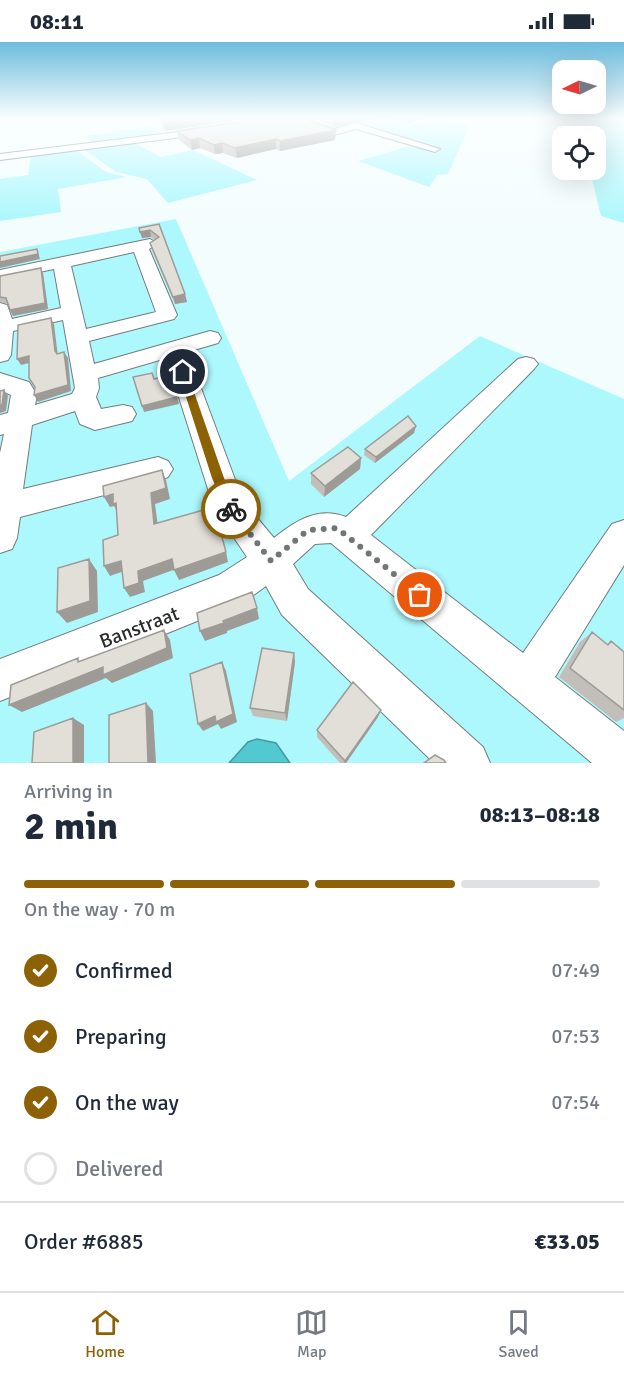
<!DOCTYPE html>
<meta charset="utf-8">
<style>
:root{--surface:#fff;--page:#f2f2f3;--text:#1f2937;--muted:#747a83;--line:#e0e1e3;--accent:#8d6206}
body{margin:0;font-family:Signika,sans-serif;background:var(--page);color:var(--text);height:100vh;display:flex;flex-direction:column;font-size:22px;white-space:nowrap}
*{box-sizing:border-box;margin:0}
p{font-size:20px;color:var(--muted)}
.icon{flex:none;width:33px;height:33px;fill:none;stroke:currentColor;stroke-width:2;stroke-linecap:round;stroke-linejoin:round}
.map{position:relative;height:721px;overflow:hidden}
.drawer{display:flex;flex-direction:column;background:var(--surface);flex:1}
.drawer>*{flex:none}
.needle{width:39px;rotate:265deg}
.tools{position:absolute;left:552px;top:18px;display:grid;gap:12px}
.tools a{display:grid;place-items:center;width:54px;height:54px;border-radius:12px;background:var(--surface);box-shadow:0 6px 24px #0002;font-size:30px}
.pin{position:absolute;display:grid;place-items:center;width:51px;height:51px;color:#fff;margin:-26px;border:3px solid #fff;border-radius:50%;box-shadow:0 2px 6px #0007}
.courier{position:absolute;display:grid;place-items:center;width:60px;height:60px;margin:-30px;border:4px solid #8d6206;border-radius:50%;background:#fff;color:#222;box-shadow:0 2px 8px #0007}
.head em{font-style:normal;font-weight:800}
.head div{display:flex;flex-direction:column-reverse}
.head{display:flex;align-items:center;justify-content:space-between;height:102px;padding:0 24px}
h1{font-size:39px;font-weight:800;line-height:45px}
.bar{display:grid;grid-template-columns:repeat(4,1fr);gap:9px 6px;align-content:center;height:72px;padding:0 24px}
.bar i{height:8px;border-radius:4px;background:var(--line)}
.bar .current{background:var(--accent)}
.bar p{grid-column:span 4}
.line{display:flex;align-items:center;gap:15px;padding:0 24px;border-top:2px solid var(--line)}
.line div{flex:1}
ol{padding:0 24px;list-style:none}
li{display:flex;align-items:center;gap:18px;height:66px}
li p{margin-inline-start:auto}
li .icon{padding:6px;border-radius:50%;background:var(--accent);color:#fff;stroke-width:4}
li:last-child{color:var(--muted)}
li i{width:33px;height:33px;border:3px solid var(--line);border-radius:50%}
.status{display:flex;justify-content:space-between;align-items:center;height:42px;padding:0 30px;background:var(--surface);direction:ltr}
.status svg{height:16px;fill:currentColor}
.tab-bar{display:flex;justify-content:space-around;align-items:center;height:84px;border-top:2px solid var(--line);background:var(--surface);font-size:16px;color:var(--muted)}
.tab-bar a{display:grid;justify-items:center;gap:3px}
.tab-bar .current{color:var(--accent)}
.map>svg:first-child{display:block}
</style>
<div class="status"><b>08:11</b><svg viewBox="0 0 49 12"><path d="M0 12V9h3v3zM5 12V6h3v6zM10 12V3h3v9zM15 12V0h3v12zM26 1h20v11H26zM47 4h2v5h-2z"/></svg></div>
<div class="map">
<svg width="624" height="721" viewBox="0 0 624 721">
<rect width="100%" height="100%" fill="#f4fdfe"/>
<path fill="#adf8fd" d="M 342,76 L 391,76 L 412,81 L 397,87 L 432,77 L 470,83 L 448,132 L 437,133 L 429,145 L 358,119 L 417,102 L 356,83 L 364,81 Z
M 589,76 L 624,76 L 624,181 L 601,174 L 590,128 L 596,128 L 596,94 L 580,94 L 579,88 L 573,86 L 579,85 Z
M 150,84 L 165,94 L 96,103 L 86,94 Z
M 134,101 L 161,115 L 193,108 L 257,138 L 168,161 L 147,137 L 116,130 L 83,107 Z
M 76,108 L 106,130 L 127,135 L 58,147 L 61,170 L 0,179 L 0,137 L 28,133 L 31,112 Z
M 176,177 L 289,439 L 480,294 L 624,357 L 624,721 L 0,721 L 0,210 Z"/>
<path fill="#52c9d0" stroke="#469a9f" stroke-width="1.5" d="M 257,697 L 276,701 L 290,721 L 229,721 L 248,700 Z"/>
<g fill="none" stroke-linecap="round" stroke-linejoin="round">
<g stroke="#747c7c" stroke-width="2">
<path id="minor" d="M 289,76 L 303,76 L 334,87 L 356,81 L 440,107 L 435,110 L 356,87 L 334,93 Z
M 211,86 L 216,89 L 214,91 L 0,118 L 0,112 Z
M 150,197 L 158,202 L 149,207 L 177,273 L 174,277 L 89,299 L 94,322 L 210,289 L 218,291 L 221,296 L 218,301 L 98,336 L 99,346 L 96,355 L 101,367 L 123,363 L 132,365 L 136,372 L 132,379 L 95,388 L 80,382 L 75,369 L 32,383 L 23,447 L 158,415 L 168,419 L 173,427 L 168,435 L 158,439 L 20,475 L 17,496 L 12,507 L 0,511 L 0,411 L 4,392 L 0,393 L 0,373 L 8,371 L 11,353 L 0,348 L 0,331 L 29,340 L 37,353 L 35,363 L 72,352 L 75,346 L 63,278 L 13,289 L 11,313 L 8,318 L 0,320 L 0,261 L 7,263 L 12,277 L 61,266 L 54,227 L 0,238 L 0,228 ZM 134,210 L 156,270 L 86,287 L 71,224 Z
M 526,315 L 534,317 L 538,322 L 534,327 L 371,493 L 523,611 L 612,482 L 624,478 L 624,523 L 555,635 L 624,689 L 624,721 L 592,721 L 331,501 L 315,502 L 293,522 L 308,547 L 483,705 L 490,721 L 434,721 L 282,573 L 266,544 L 244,560 L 0,659 L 0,617 L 219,533 L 247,515 L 214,466 L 171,330 L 175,325 L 183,322 L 191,325 L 195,330 L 243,459 L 274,496 C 295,479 318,464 346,475 L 518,317 Z"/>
</g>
<use href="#minor" fill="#fff" fill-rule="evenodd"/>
</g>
<path fill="#c2bfba" d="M 183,76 L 166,89 L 163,87 L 162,79 Z
M 311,76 L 380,76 L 334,85 Z
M 384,76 L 424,76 L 409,81 Z
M 177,89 L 335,98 L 280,109 L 276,107 L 237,116 L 223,111 L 215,112 L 200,106 L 192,108 L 179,98 Z
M 159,182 L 187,260 L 175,262 L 152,208 L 150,201 L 155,198 L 151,195 L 142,196 L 139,186 Z
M 43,231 L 48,267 L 13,274 L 8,262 L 0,260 L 0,234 Z
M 414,391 L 375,421 L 364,413 L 365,407 Z
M 361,416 L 360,427 L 324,455 L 311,442 L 311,431 Z
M 592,590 L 607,602 L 611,599 L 624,610 L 624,676 L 616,680 L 559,635 L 580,600 Z
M 294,611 L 295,620 L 287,679 L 253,674 L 250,666 Z
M 378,675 L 346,721 L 340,721 L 317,695 L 317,688 Z"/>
<path fill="#9e9b97" d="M 200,76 L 252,76 L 166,89 L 165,81 Z
M 338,76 L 380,76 L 334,85 L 334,77 Z
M 410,76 L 424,76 L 409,81 Z
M 336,88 L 335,98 L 280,109 L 280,99 Z
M 199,96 L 200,106 L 192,108 L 190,98 Z
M 276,97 L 276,107 L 237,116 L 235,106 Z
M 222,101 L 223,111 L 215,112 L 214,103 Z
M 150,188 L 151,195 L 142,196 L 140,190 Z
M 37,207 L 40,217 L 0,226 L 0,220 Z
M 41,226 L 43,231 L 48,267 L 13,274 L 10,268 Z
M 185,252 L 187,260 L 175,262 L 173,255 Z
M 51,276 L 54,282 L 58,315 L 55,309 Z
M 64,310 L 68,316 L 71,349 L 38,360 L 34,353 Z
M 29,314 L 33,320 L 21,323 L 17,317 Z
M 4,348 L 8,354 L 6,369 L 0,371 L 0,363 Z
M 177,355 L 179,362 L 144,370 L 142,364 Z
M 416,384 L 414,391 L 375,421 L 376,415 Z
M 361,416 L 360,427 L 324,455 L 325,444 Z
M 162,428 L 166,438 L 170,457 L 155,462 L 159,492 L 154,482 L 151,451 Z
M 113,452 L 117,463 L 119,472 L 114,464 L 110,465 L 104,455 Z
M 226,510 L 228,520 L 179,538 L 174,528 Z
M 89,517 L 97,529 L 98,570 L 67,581 L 57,570 Z
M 172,517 L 176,527 L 143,539 L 145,550 L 130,555 L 124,546 L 138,529 Z
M 121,519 L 127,528 L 110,534 L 104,524 Z
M 257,566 L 259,577 L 227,589 L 227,591 L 205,599 L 200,589 L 223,579 Z
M 164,588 L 170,598 L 173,616 L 112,641 L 106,636 L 22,670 L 9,663 Z
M 294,611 L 295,620 L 287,679 L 285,671 Z
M 222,620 L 226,629 L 237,680 L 221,687 L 218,682 L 203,689 L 198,682 Z
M 146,661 L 153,669 L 156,721 L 148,721 Z
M 381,668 L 378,675 L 346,721 L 344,721 Z
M 73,676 L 84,683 L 84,721 L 73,721 Z"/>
<path fill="#e2ded8" stroke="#9e9b97" stroke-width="1.5" d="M 183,76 L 200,76 L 165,81 L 162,79 Z
M 266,76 L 302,76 L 336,88 L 280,99 L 276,97 L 235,106 L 222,101 L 214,103 L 199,96 L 190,98 L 177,89 Z
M 159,182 L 185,252 L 173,255 L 150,201 L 159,195 L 150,188 L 140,190 L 139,186 Z
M 37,207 L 38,212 L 0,220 L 0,214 Z
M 41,226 L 45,261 L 10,268 L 6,256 L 0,255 L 0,234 Z
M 51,276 L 55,309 L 57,312 L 64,310 L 68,343 L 34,353 L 35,345 L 29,336 L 29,314 L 17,317 L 18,283 Z
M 152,331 L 154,337 L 170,333 L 177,355 L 142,364 L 133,335 Z
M 4,348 L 2,363 L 0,363 L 0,349 Z
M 408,374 L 416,384 L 376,415 L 365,407 Z
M 348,405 L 361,416 L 325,444 L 311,431 Z
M 162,428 L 166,446 L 151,451 L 154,482 L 214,465 L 226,510 L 174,528 L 172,517 L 138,529 L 139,541 L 124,546 L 121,519 L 104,524 L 103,498 L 118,493 L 116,461 L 113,462 L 113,452 L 104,455 L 103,444 Z
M 89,517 L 90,559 L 57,570 L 58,526 Z
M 252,550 L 257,566 L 223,579 L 224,581 L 200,589 L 197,571 Z
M 164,588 L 167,606 L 103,633 L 103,625 L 9,663 L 11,643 L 78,616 L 78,620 Z
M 592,590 L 608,603 L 611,599 L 624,610 L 624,668 L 570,626 Z
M 262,606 L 294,611 L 285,671 L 250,666 Z
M 222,620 L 233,672 L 216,680 L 215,674 L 198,682 L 190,632 Z
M 353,640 L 381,668 L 345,719 L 317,688 Z
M 146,661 L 148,721 L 109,721 L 109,673 Z
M 73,676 L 73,721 L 32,721 L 34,690 Z
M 435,713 L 444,718 L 446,721 L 424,721 Z"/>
<linearGradient id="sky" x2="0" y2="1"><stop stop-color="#6cbcde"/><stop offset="0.43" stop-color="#fafeff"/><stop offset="1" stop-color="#fafeff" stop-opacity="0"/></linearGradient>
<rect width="624" height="177" fill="url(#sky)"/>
<path fill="#8d6206" d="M 183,327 L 187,330 L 224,436 L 237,467 L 231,472 L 227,471 L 212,436 L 178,330 Z"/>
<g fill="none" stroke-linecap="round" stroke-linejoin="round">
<path stroke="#707576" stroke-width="6" stroke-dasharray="0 10.8" d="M 231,467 L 271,519 L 308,488 L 337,486 L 420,553"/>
</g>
<g text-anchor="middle" stroke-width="6" stroke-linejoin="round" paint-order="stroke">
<g font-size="20" fill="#292c2c" stroke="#fff">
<text transform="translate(139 585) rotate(-21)" y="7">Banstraat</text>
</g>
</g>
</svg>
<div class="tools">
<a><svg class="needle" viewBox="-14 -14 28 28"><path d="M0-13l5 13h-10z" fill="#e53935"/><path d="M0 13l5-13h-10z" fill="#747a83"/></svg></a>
<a><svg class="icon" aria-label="locate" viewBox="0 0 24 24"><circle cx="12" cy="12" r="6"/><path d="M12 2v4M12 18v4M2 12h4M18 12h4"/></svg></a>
</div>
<div class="pin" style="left:420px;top:553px;background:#ea580c"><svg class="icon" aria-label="bag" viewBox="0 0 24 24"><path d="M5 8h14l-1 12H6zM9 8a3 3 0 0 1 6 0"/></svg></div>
<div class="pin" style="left:183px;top:330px;background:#1f2937"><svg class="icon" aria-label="home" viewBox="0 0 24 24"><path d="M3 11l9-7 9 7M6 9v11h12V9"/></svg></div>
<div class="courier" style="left:231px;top:467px"><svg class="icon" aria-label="bike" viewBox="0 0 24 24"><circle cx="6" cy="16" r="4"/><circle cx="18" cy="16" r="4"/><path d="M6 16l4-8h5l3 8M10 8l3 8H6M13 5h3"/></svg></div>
</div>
<section class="drawer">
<div class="head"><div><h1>2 min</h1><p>Arriving in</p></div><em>08:13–08:18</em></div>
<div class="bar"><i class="current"></i><i class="current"></i><i class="current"></i><i></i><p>On the way · 70 m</p></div>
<ol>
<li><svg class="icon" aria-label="check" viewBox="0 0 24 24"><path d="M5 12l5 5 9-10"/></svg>Confirmed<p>07:49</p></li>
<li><svg class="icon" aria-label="check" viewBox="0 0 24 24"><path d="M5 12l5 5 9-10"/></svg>Preparing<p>07:53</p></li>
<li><svg class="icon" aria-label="check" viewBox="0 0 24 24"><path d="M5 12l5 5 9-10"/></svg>On the way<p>07:54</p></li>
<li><i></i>Delivered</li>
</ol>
<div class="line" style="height:78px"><div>Order #6885</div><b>€33.05</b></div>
</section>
<nav class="tab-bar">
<a class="current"><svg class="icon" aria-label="home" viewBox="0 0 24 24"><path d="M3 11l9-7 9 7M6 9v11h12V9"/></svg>Home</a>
<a><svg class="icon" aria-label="map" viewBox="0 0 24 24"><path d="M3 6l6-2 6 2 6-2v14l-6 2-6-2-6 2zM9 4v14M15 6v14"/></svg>Map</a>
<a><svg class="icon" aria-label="saved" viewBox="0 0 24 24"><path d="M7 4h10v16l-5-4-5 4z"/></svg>Saved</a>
</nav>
